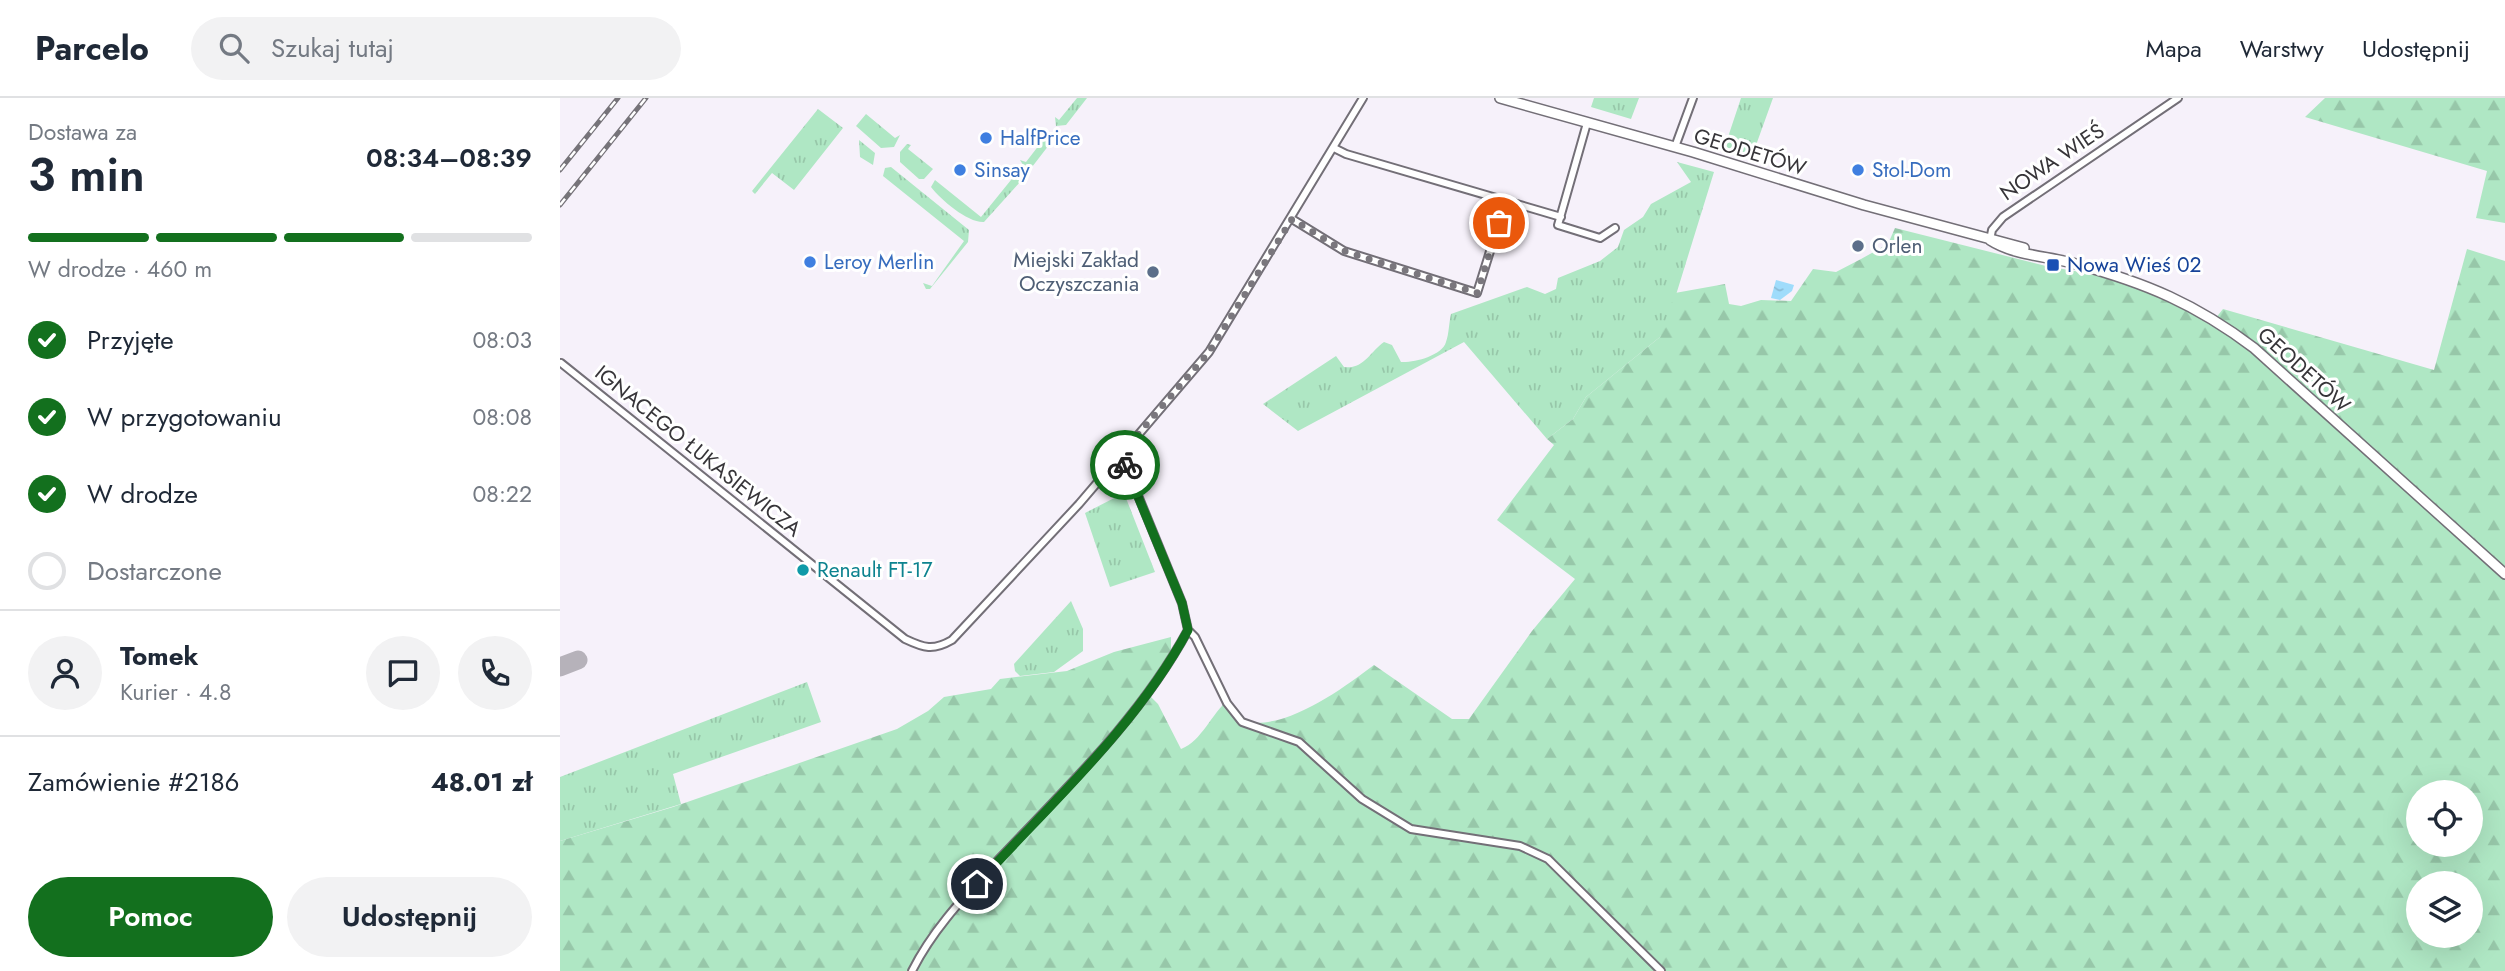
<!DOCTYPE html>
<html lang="pl">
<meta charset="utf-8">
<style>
:root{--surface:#fff;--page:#f2f2f3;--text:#1f2937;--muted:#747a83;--line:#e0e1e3;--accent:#13701e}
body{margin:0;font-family:Jost,sans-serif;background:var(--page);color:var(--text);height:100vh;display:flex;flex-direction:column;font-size:26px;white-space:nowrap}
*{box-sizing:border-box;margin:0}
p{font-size:23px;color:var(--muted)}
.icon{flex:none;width:38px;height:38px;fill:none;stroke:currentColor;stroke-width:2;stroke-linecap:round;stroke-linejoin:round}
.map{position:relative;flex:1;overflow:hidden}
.side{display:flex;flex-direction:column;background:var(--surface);width:560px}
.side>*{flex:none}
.buttons{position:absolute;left:1846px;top:682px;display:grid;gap:14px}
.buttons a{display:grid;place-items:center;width:77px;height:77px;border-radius:50%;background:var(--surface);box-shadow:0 7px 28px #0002;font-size:35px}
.pin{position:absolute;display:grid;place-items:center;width:60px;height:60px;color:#fff;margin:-30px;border:4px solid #fff;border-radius:50%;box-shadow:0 2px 7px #0007}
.courier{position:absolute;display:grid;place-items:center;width:70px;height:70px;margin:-35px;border:5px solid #13701e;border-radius:50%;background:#fff;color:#222;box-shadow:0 2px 9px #0007}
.summary em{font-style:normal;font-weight:600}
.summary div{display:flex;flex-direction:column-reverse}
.summary{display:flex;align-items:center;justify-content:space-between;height:119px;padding:0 28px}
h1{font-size:46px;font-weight:600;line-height:52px}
.bar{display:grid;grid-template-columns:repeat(4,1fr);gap:10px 7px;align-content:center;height:84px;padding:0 28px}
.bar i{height:9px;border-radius:5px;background:var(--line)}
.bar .selected{background:var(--accent)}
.bar p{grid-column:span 4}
.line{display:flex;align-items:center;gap:18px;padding:0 28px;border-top:2px solid var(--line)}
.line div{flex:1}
.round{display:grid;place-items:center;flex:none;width:74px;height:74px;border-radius:37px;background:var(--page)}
ol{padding:0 28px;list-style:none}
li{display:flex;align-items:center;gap:21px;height:77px}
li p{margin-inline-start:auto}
li .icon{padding:7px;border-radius:50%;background:var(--accent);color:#fff;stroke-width:4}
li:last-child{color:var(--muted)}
li i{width:38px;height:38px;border:4px solid var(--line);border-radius:50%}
.primary-button{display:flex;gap:14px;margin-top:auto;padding:14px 28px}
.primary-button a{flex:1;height:80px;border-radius:42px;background:var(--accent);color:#fff;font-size:28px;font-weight:600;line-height:80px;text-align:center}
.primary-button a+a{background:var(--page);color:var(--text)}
header{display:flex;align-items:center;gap:42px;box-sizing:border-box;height:98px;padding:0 35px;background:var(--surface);border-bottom:2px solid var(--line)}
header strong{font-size:33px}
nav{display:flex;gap:38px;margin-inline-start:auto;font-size:24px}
.search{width:490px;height:63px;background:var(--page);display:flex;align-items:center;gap:18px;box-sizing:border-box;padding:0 24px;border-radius:38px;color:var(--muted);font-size:26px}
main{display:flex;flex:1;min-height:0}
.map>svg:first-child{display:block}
</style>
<header>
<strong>Parcelo</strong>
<div class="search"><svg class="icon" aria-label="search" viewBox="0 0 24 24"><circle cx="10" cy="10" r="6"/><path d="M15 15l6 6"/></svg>Szukaj tutaj</div>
<nav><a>Mapa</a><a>Warstwy</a><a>Udostępnij</a></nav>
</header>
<main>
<section class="side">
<div class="summary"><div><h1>3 min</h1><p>Dostawa za</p></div><em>08:34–08:39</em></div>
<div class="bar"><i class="selected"></i><i class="selected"></i><i class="selected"></i><i></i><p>W drodze · 460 m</p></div>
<ol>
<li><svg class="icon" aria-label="check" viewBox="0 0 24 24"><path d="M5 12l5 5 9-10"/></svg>Przyjęte<p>08:03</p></li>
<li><svg class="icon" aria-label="check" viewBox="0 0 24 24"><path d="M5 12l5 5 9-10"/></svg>W przygotowaniu<p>08:08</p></li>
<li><svg class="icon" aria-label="check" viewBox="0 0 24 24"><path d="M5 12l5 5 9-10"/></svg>W drodze<p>08:22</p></li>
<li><i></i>Dostarczone</li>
</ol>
<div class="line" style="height:126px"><a class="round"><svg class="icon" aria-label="person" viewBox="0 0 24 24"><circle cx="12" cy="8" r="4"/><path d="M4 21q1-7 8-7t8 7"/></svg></a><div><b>Tomek</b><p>Kurier · 4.8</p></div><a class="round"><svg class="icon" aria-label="chat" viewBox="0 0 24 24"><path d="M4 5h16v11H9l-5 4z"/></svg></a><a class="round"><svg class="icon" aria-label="phone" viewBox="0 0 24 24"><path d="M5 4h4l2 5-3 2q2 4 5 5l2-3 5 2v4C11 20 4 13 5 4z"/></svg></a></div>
<div class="line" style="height:91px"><div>Zamówienie #2186</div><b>48.01 zł</b></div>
<div class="primary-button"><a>Pomoc</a><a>Udostępnij</a></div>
</section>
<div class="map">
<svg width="1945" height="873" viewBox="0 0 1945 873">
<defs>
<pattern id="grass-tufts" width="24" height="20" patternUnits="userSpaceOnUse" patternTransform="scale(1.75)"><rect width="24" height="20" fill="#afe7c4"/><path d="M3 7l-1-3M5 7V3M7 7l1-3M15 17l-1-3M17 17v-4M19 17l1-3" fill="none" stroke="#97c7a9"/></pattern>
<pattern id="forest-firs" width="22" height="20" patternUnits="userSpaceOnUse" patternTransform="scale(1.75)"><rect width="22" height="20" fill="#afe7c4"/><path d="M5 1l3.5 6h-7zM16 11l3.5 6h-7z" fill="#97c7a9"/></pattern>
<pattern id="water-ripples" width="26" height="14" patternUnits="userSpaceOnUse" patternTransform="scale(1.75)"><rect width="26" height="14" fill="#9fdcfb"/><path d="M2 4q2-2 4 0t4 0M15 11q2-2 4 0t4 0" fill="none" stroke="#8abdd8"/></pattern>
</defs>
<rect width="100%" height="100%" fill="#f6f1fa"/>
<path fill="url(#grass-tufts)" d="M 517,0 L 527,0 L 506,27 L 496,28 L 495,19 L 499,22 Z
M 1034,0 L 1079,0 L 1071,21 L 1031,9 Z
M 1181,0 L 1213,0 L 1191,61 L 1164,51 Z
M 258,11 L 283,30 L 234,92 L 212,75 L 195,96 L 192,93 Z
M 306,16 L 335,40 L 340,37 L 334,49 L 321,50 L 296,28 Z
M 485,36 L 489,40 L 489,47 L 472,69 L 465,70 L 460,62 L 466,64 L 483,42 L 480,38 Z
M 299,42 L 315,55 L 313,67 L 300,59 Z
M 347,46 L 351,47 L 348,51 L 373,71 L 364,81 L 359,81 L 340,64 L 340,54 Z
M 1117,64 L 1154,74 L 1107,226 L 1100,239 L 1026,299 L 1013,321 L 987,341 L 904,244 L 738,333 L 703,306 L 776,258 L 784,269 C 803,272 810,254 824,244 L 832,247 L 841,264 C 853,265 882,258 886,244 C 889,236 889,224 891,216 L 967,189 L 985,196 L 996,191 L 998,180 L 1040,163 L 1058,149 L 1064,132 L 1083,119 L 1091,106 L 1131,84 Z
M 331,69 L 409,132 L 408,144 L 370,191 L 366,191 L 363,185 L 372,188 L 404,143 L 323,78 L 325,70 Z
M 452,72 L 460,75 L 461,83 L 424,124 C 408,125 381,102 371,89 L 375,82 L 421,119 L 455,77 Z
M 564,395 L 595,474 L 550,489 L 525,415 Z
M 511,503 L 523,531 L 523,553 L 494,574 L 460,578 L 455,573 L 454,566 Z
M 247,584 L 261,624 L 113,676 L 121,706 L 0,743 L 0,679 Z"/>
<path fill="url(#forest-firs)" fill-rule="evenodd" d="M 1765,0 L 1945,0 L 1945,125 L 1916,120 L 1927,73 L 1745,19 Z
M 1335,130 L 1486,168 L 1577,184 L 1655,221 L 1663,211 L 1874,272 L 1907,151 L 1945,163 L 1945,873 L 0,873 L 0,743 L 113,709 L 337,631 L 368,613 L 384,599 L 431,591 L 440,581 L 507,573 L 554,554 L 611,539 L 611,555 L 584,592 L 598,606 L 621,651 C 642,643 651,616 669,601 L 687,624 C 728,631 782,591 814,567 L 892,621 L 909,621 L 972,533 L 1015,481 L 937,422 L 994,347 L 987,341 L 1013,321 L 1026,299 L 1100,239 L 1115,195 L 1165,186 L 1169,206 L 1181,208 L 1201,202 L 1231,203 L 1253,171 L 1276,174 L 1301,161 L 1328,146 ZM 1858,695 L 1911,695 L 1911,747 L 1858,747 ZM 1858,786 L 1911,786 L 1911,838 L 1858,838 Z"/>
<path fill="url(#water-ripples)" d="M 1216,182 L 1234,187 L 1232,193 L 1220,202 L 1211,200 Z"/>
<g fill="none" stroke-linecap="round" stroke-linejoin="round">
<path stroke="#b6b2ba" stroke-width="19" d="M 0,569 L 18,562"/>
<g stroke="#736f77" stroke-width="10">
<path id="minor" d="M 1027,25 L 998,127 L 1040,140 L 1055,130
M 1115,49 L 1133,0
M 774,50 L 786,56 L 1001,119
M 732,121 L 784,153 L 917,195 L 946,102
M 1430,142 L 1432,132 L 1443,119 L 1618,0
M 1,265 L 345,541 C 364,550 373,553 392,542 L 519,406 L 649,254 L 803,0
M 628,532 L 635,539 L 667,605 L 682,624 L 739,644 L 802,701 L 851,731 L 960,748 L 988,761 L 1101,873
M 352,873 C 374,829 408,795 441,759 C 508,688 581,619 628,532 L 622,505 L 561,356"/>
</g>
<g stroke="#736f77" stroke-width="12">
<path id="secondary" d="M 940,0 L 1133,54 L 1304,107 L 1464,150
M 1430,142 C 1455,158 1488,158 1516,166 C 1586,185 1636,206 1694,250 L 1945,476"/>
</g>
<use href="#minor" stroke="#fff" stroke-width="6"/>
<use href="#secondary" stroke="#fff" stroke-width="9"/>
<g stroke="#767379" stroke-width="5">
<path id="rail" d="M 0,72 L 58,0
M 0,107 L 86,0"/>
</g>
<use href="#rail" stroke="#fff" stroke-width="2.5" stroke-dasharray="8" stroke-linecap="butt"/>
</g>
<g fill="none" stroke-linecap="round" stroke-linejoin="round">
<path stroke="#7a777d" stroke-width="7" stroke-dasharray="0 12.6" d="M 565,367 L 561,356 L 649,254 L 732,121 L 784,153 L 917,195 L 939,125"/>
<path stroke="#13701e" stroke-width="9" d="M 417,786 C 490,706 576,629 628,532 L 622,505 L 565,367"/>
</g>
<g fill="#3f7fe0" stroke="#fff" stroke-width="2.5">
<circle cx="426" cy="40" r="7"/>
<circle cx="400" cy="72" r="7"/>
<circle cx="1298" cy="72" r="7"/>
<circle cx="250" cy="164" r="7"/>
</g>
<g fill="#5c6f8a" stroke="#fff" stroke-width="2.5">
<circle cx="1298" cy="148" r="7"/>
<circle cx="593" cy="174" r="7"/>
</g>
<rect fill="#1a4fb4" stroke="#fff" stroke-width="2.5" x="1486" y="160" width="14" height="14" rx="3.5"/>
<circle fill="#0f9aa8" stroke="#fff" stroke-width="2.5" cx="243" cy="472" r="7"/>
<g text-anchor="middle" stroke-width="6" stroke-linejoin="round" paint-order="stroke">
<g font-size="21" fill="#366cbe" stroke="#fff" text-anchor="start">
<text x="440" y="47">HalfPrice</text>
<text x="414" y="79">Sinsay</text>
<text x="1312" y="79">Stol-Dom</text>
<text x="264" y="171">Leroy Merlin</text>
</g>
<g font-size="21" fill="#373539" stroke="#fff">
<text transform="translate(1190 54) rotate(17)" y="7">GEODETÓW</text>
<text transform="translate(1492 64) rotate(-34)" y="7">NOWA WIEŚ</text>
<text transform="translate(1744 272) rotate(42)" y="7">GEODETÓW</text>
<text transform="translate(138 353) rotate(39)" y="7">IGNACEGO ŁUKASIEWICZA</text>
</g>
<g font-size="21" fill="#4e5e75" stroke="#fff" text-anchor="start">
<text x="1312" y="155">Orlen</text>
<text x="579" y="169" text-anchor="end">Miejski Zakład<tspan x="579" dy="24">Oczyszczania</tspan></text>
</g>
<g font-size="21" fill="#164399" stroke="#fff" text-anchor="start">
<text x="1507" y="174">Nowa Wieś 02</text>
</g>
<g font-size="21" fill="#0d838f" stroke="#fff" text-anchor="start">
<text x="257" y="479">Renault FT-17</text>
</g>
</g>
</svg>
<div class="buttons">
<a><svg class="icon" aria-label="locate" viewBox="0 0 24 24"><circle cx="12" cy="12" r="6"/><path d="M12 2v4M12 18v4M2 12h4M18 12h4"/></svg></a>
<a><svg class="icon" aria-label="layers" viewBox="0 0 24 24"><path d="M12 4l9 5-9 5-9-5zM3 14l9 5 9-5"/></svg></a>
</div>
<div class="pin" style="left:939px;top:125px;background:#ea580c"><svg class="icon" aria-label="bag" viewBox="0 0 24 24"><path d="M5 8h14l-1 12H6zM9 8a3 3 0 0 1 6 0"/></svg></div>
<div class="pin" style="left:417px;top:786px;background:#1f2937"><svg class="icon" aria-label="home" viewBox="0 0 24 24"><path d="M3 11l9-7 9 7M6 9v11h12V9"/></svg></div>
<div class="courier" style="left:565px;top:367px"><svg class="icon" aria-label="bike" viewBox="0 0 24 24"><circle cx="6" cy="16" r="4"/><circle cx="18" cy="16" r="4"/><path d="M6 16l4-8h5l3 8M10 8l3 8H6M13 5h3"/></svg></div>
</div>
</main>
